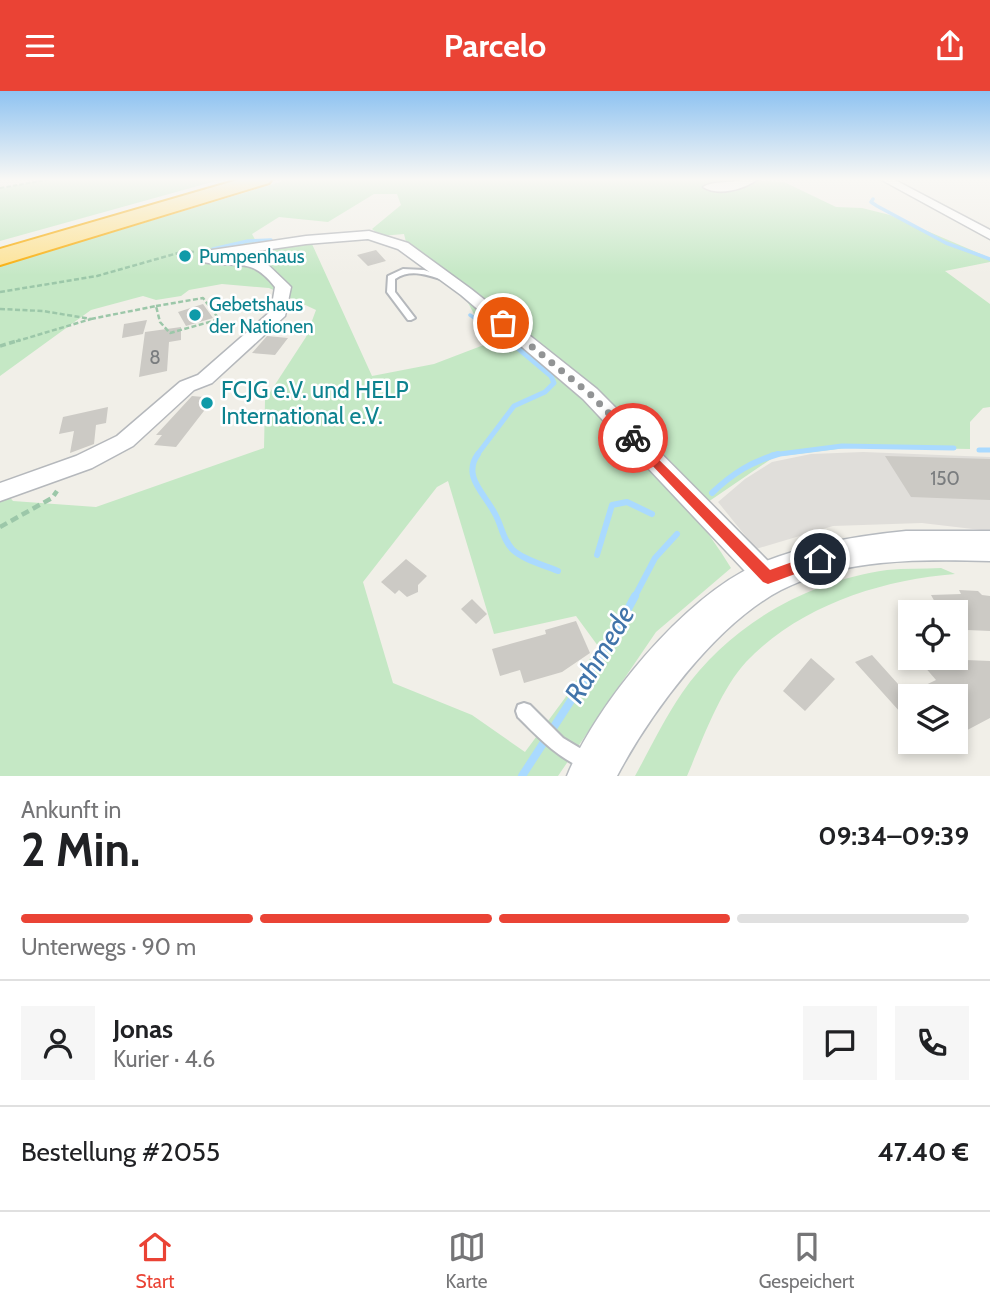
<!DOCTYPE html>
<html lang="de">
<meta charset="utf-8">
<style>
:root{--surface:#fff;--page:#f6f6f6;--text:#202124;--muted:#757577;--line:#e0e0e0;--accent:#ea4335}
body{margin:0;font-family:Cabin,sans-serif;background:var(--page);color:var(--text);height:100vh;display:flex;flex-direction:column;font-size:26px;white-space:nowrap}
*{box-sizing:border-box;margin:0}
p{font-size:23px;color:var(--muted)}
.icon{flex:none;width:38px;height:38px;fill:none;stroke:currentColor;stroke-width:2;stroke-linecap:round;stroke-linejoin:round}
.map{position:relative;height:685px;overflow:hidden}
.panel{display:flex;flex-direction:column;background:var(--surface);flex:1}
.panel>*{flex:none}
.tools{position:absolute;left:898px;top:509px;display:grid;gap:14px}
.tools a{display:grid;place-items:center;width:70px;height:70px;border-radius:0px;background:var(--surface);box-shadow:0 4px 10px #0003;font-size:35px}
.pin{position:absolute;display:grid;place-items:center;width:60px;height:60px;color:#fff;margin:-30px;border:4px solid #fff;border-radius:50%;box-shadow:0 2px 7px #0007}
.courier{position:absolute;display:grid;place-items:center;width:70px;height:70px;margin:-35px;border:5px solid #ea4335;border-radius:50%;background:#fff;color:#222;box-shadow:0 2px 9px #0007}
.summary em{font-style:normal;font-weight:800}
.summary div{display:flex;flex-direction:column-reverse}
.summary{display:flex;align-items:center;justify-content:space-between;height:119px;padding:0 21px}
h1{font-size:46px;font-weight:800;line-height:52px}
.bar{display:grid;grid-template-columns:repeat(4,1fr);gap:10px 7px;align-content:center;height:84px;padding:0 21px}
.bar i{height:9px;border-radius:5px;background:var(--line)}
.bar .on{background:var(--accent)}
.bar p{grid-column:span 4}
.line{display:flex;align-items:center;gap:18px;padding:0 21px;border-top:2px solid var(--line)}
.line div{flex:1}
.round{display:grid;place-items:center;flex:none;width:74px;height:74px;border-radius:0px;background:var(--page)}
header{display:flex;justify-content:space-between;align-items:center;height:91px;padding:0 21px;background:var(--accent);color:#fff;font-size:32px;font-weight:800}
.menu{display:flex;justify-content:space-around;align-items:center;height:98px;border-top:2px solid var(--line);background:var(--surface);font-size:19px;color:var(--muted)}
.menu a{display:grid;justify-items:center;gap:4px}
.menu .on{color:var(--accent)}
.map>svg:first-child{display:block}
</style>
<header><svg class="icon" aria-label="menu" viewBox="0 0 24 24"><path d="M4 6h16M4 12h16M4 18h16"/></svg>Parcelo<svg class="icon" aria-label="share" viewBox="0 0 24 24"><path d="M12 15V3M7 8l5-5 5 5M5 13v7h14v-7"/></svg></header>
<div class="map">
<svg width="990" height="685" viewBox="0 0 990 685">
<rect width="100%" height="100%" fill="#f1efe8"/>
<path fill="#e0deda" d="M 863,361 L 990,366 L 990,440 L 922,432 L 833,435 L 756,458 L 718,411 L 745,388 L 772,371 L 811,363 Z"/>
<path fill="#c5e8c5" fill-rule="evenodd" d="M 46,88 L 223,88 L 0,150 L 0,98 Z
M 290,88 L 703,88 L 784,91 L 836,116 L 862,117 L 890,124 L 990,167 L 990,171 L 945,180 L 990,213 L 990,316 L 983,317 L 970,331 L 970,358 L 853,356 L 774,366 L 708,411 C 622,311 513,231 407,155 L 404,143 L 381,145 L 372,138 L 401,114 L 397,103 L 374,103 L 328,131 L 279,126 L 252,143 L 258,154 L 312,153 L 372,285 L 434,273 L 489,252 L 463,202 C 559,283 665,369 731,477 L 656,541 L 558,685 L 0,685 L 0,395 L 13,410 L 96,416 L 264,357 L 265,309 L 306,246 L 316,219 L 269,197 L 222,193 L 189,199 L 181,205 L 156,209 L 143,205 L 91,219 L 0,285 L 0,175 ZM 448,390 L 494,543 L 576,525 L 598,555 L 565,607 L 525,661 L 472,624 L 393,592 L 363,491 L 437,396 Z
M 941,477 L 955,483 C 880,489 799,515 746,571 C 720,599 702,650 687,685 L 635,685 C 650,658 664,628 682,602 C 728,535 807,490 887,479 C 905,477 923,478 941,477 Z"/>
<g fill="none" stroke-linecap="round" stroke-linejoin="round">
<path stroke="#aadaff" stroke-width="3.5" d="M 873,108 L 871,111 L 877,115 L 946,152 L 990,168
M 213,158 L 248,150 L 271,149
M 470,224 L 510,251"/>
<path stroke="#aadaff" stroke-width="5" d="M 979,359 L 990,359
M 477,364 L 514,315 L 545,301 L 554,292 L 551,285 L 508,249
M 772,364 L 842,355 L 954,357"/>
<path stroke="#aadaff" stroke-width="6" d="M 478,363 C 462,385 484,402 494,421 C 502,434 502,448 513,459 C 524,469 544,474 558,480
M 712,402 C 733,382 751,371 778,363
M 597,464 L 612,414 L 627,411 L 652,423
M 634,507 L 655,467 L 677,443"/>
<path stroke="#aadaff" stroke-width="8" d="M 522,685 L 616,540 L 635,505"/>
</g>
<path fill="#cccac5" d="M 376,159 L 386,170 L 368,175 L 357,164 Z
M 203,213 L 213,227 L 186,235 L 178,221 Z
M 147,229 L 143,243 L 122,247 L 124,233 Z
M 181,236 L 181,249 L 169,251 L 167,280 L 139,286 L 145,241 Z
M 267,245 L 288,247 L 275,264 L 252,262 Z
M 192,305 L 214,307 L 176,356 L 154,354 L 162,344 L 156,344 Z
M 108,316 L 106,332 L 96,334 L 94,353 L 70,362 L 74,340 L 59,343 L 63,326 Z
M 885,365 L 990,368 L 990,409 L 911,406 Z
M 406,468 L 427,485 L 418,494 L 418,501 L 407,506 L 399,499 L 395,503 L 381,491 Z
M 959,499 L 978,500 L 982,504 L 990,505 L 990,540 L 967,539 L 956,522 L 941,522 L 931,504 L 961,503 Z
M 472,508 L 487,523 L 476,533 L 461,518 Z
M 576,530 L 590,562 L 562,581 L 524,592 L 520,579 L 500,585 L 492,558 L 546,543 L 545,539 Z
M 872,564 L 907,603 L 936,589 L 917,567 L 990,570 L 990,627 L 956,645 L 956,606 L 908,606 L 910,632 L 855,571 Z
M 811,567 L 835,588 L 805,620 L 783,600 Z"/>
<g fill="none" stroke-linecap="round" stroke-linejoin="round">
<g stroke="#b5b8bc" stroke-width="4">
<path id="service" d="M 403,178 L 424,179 L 448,187 L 444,189 C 427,184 411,177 395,188 L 395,201 L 415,227 L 411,229 L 408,229 L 387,201 L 388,185 Z
M 524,612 L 530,614 L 563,647 L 593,665 L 595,671 L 593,677 L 587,679 C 559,668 539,647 518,626 L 516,620 L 518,614 Z"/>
</g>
<g stroke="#b5b8bc" stroke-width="3">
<path id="minor" d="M 743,88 L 758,88 C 745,98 718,106 703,96 C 714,89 731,93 743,88 Z
M 880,88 L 893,88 L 990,139 L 990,148 Z
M 369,140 L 408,152 L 471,198 L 597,298 L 777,479 L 781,487 L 777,495 L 768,499 L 759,495 L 583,308 L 461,204 L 398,158 L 368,148 L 306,153 L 236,163 L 264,170 L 288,193 L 291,196 L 285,225 L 212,292 L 194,299 L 133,355 L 92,377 L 0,410 L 0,392 L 76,365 L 117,345 L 180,291 L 198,284 L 271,220 L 275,196 C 250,164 236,178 203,171 L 201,168 L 205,160 L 306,145 Z"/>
</g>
<g stroke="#b6babf" stroke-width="3">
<path id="secondary" d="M 906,440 L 990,440 L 990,470 C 922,468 843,467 781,499 C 716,533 651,621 617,685 L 567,685 C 596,613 684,506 756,474 C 804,454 854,445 906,440 Z"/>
</g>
<g stroke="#f9ab00" stroke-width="4">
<path id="motorway" d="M 241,88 L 272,88 L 269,92 L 0,174 L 0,158 Z"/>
</g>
<path stroke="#9cc7a9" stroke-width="2" stroke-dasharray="4.5 2" stroke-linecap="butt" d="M 0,97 L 52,88
M 183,161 L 190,161"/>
<path stroke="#9cc7a9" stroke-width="2.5" stroke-dasharray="5 2.5" stroke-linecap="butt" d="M 0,201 L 97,185 L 185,160 L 194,161
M 156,215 L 203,207 L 219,228
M 0,218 L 43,220 L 91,228 L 14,251
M 91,228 L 156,215 L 160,231 L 170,242 L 220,228 L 215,232 L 241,234"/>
<path stroke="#9cc7a9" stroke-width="3.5" stroke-dasharray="6 3.5" stroke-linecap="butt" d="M 0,255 L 20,249"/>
<path stroke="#9cc7a9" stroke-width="4.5" stroke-dasharray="8 4.5" stroke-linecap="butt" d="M 0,436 L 52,407 L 57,400"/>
<use href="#service" fill="#fff" fill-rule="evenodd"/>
<use href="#minor" fill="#fff" fill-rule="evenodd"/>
<use href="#secondary" fill="#fff" fill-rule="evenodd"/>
<use href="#motorway" fill="#fde293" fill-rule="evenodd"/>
</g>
<linearGradient id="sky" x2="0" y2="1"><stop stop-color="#8fc3f1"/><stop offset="0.48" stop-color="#f9f8f5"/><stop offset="1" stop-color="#f9f8f5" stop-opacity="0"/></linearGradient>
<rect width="990" height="184" fill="url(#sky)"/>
<path fill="#ea4335" d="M 633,343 L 770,479 L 820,461 L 827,468 L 825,472 L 768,493 L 763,491 L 629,350 L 627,347 Z"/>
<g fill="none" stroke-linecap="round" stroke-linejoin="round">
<path stroke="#929495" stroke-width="7" stroke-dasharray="0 12.6" d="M 503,232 L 590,303 L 633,347"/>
</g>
<g fill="#0f9aa8" stroke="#fff" stroke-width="2.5">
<circle cx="185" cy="165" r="7"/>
<circle cx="195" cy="224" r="7"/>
<circle cx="207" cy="312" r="7"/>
</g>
<g text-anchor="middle" stroke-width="5" stroke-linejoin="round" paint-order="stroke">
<g font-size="19" fill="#0d838f" stroke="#fff" text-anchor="start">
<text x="199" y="172">Pumpenhaus</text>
<text x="209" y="220">Gebetshaus<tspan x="209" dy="22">der Nationen</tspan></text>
</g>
<g font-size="19" fill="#7a7d7f">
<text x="155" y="273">8</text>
<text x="945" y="394">150</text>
</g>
<g font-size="23" fill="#0d838f" stroke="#fff" text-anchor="start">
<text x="221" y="307">FCJG e.V. und HELP<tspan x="221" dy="26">International e.V.</tspan></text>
</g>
<g font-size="28" font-style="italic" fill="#4174aa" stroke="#fff">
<text transform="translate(599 563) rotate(-59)" y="10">Rahmede</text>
</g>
</g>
</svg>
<div class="tools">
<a><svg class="icon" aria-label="locate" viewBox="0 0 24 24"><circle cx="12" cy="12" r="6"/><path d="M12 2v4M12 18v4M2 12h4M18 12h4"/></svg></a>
<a><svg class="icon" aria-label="layers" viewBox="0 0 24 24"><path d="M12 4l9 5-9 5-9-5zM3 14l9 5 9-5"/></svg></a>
</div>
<div class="pin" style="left:503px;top:232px;background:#ea580c"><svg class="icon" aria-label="bag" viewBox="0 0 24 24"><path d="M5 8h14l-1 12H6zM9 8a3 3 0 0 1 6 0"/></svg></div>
<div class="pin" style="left:820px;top:468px;background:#1f2937"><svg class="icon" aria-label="home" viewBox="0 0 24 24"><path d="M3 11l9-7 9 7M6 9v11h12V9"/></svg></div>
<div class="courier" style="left:633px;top:347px"><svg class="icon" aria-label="bike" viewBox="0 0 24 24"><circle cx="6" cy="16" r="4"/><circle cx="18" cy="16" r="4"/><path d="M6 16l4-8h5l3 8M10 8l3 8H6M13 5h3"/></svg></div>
</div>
<section class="panel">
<div class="summary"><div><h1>2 Min.</h1><p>Ankunft in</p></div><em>09:34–09:39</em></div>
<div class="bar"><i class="on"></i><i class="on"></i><i class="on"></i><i></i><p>Unterwegs · 90 m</p></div>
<div class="line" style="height:126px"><a class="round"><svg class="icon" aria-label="person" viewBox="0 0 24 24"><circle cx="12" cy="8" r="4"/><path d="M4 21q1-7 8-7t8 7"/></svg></a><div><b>Jonas</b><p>Kurier · 4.6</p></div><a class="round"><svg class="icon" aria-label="chat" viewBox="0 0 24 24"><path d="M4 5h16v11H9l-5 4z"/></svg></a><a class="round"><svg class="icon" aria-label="phone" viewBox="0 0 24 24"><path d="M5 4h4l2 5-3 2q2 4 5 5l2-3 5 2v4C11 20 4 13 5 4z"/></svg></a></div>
<div class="line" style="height:91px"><div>Bestellung #2055</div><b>47.40 €</b></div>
</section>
<nav class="menu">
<a class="on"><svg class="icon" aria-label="home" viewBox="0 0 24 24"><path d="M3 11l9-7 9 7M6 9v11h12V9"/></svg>Start</a>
<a><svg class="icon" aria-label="map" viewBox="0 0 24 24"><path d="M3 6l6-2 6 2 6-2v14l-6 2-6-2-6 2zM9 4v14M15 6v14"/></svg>Karte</a>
<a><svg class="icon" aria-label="saved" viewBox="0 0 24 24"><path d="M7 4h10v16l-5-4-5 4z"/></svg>Gespeichert</a>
</nav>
